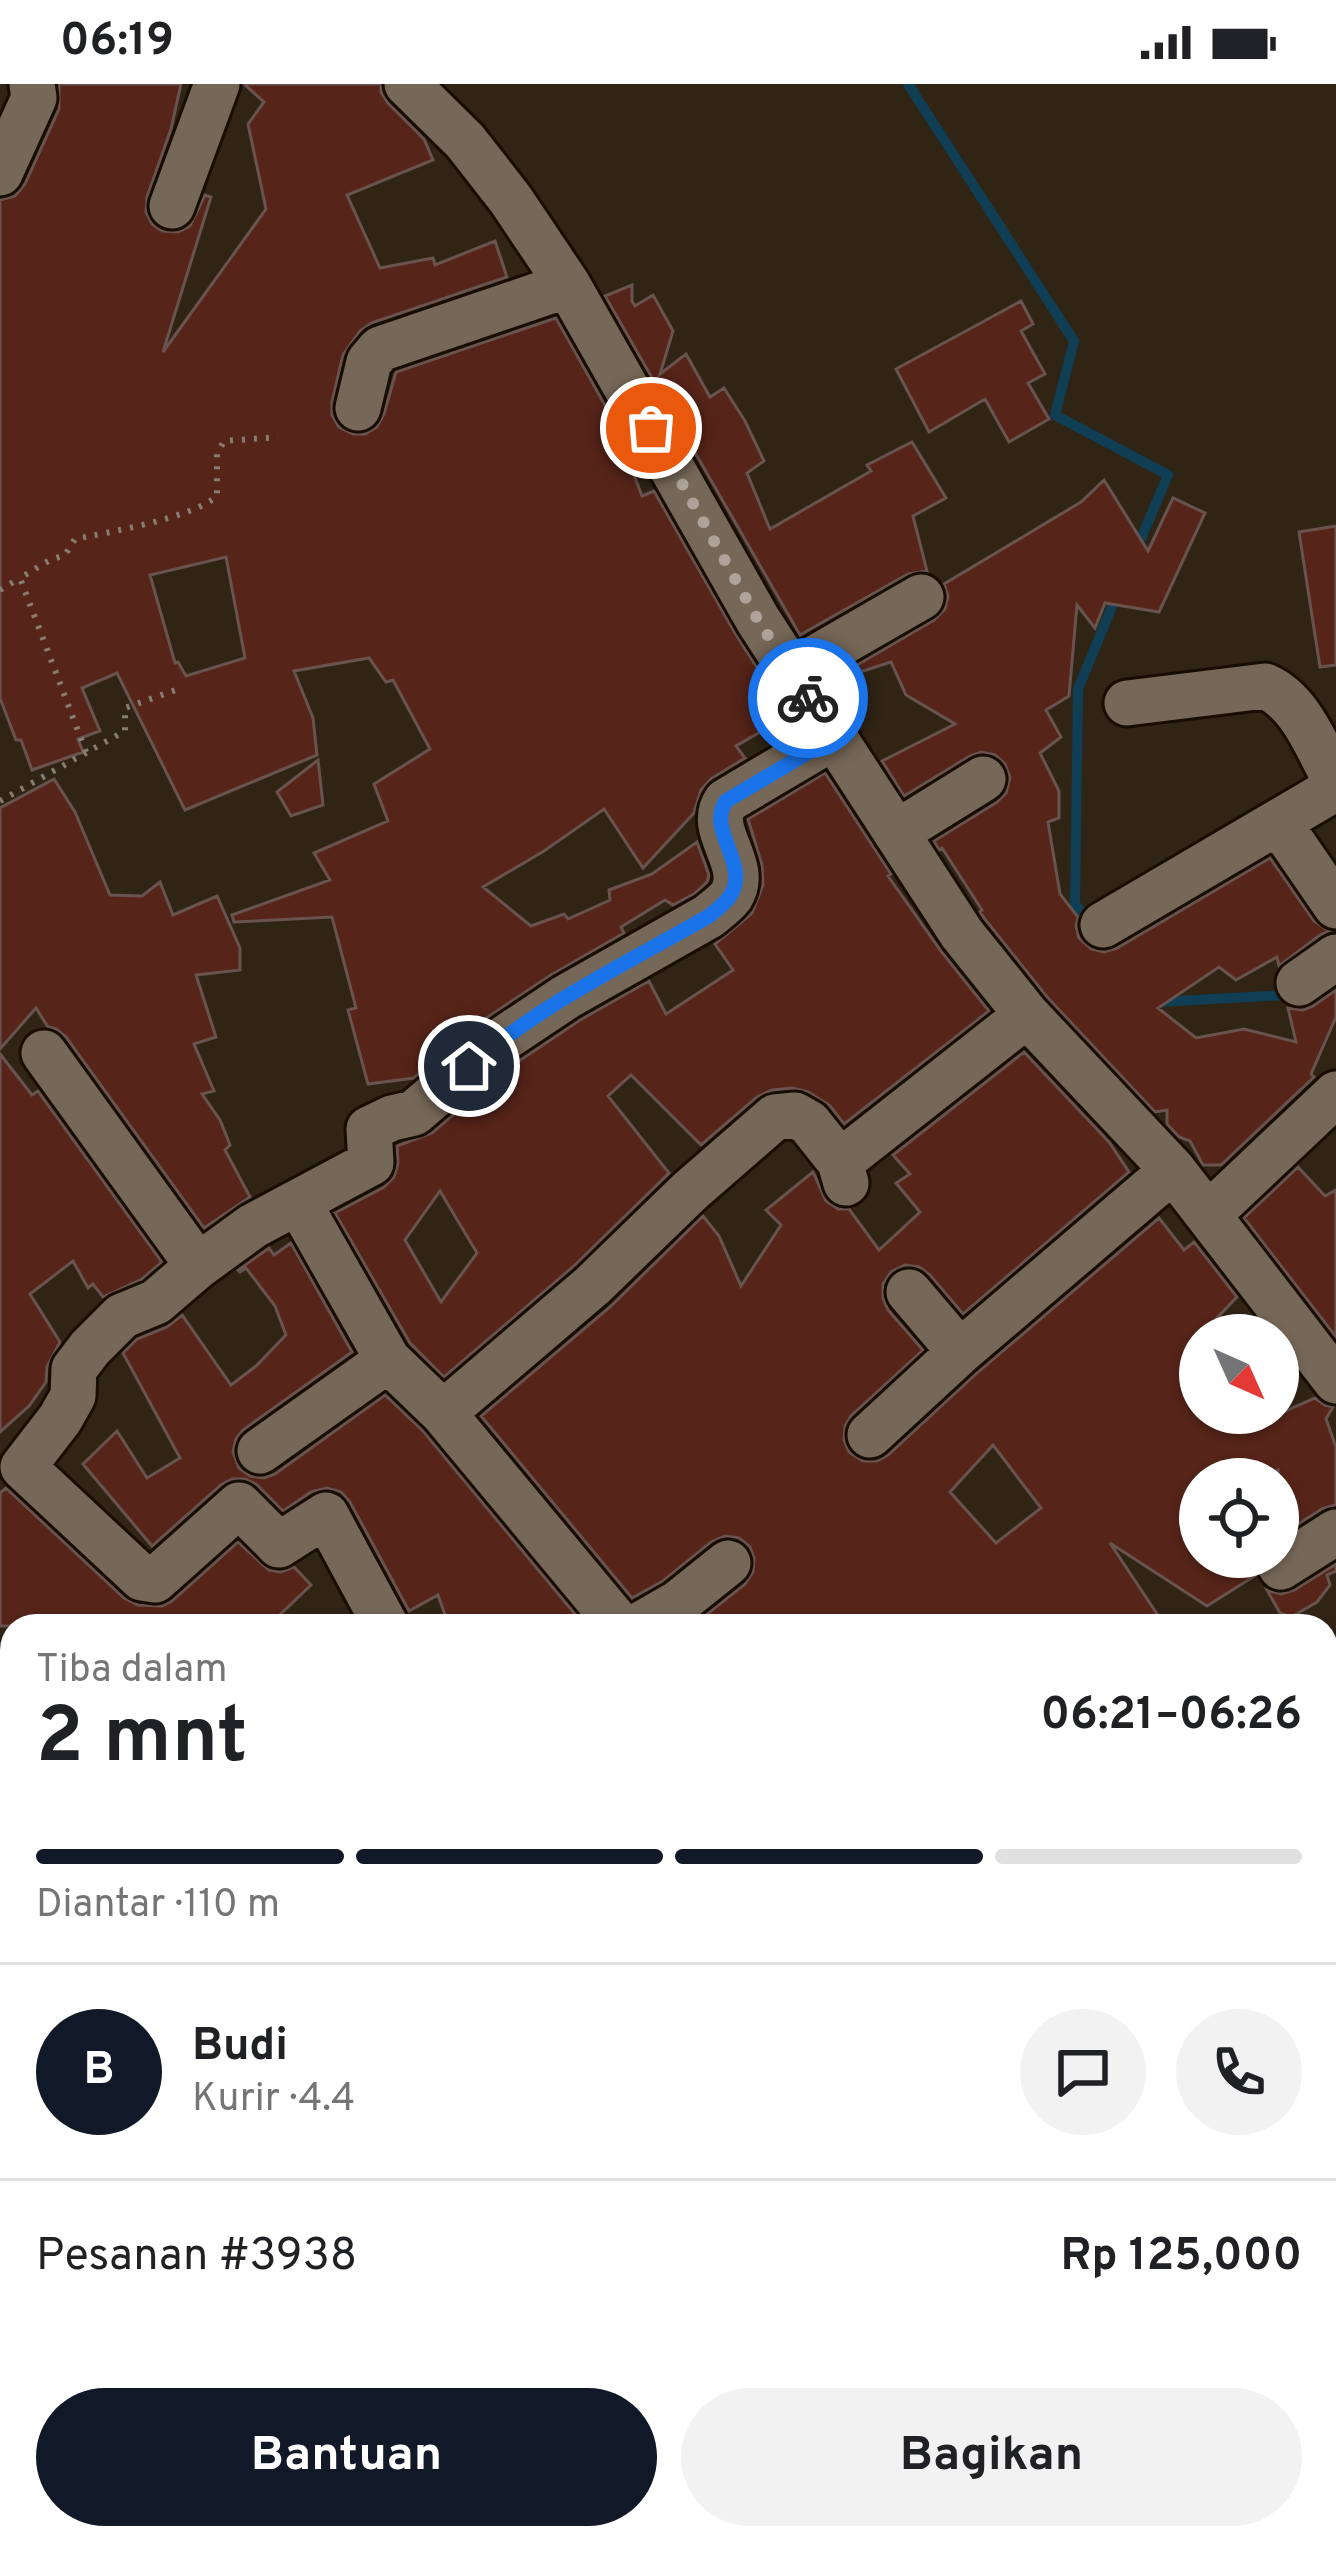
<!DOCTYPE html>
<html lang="id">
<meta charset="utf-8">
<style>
:root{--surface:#fff;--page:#f2f2f2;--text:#202124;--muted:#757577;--line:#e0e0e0;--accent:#111827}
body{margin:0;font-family:Overpass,sans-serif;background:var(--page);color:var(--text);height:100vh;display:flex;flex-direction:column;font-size:45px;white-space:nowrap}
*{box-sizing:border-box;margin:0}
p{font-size:39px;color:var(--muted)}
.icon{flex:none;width:66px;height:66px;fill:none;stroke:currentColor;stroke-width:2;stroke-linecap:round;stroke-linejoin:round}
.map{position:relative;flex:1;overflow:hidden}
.side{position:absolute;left:0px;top:1530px;width:1338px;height:936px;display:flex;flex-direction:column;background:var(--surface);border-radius:36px 36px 0 0;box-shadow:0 3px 9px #0004}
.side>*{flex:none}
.needle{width:78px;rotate:135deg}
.tools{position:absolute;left:1179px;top:1230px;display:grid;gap:24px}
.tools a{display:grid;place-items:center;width:120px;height:120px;border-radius:50%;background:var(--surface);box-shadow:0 3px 9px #0004;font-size:60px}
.pin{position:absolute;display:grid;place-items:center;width:102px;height:102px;color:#fff;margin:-51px;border:6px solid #fff;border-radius:50%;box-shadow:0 3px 12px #0007}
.courier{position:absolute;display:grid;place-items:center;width:120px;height:120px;margin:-60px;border:9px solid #1a73e8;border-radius:50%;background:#fff;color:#222;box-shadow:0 3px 15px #0007}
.headline em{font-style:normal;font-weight:700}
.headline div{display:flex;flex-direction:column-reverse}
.headline{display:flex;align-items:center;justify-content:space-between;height:204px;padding:0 36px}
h1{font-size:78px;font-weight:700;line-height:90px}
.bar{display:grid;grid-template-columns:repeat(4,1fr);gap:18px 12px;align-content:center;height:144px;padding:0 36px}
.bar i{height:15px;border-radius:9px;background:var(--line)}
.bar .active{background:var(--accent)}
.bar p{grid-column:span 4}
.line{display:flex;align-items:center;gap:30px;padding:0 36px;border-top:3px solid var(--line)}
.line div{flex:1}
.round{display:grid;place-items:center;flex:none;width:126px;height:126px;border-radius:63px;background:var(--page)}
.button{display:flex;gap:24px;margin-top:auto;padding:24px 36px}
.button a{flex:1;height:138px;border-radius:72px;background:var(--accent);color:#fff;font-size:48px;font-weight:700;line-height:138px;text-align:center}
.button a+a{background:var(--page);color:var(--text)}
.status{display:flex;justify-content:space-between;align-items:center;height:84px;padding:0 60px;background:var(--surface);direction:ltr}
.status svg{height:33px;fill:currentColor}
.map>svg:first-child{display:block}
</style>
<div class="status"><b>06:19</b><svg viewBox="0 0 49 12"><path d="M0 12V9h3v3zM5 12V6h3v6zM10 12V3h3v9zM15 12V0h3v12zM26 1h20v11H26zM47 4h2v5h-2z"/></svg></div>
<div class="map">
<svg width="1336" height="2466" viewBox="0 0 1336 2466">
<rect width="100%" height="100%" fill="#302415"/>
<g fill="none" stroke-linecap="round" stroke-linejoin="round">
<path stroke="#103e54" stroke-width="10" d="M 908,0 L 1074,257 L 1055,331 L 1168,391 L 1137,464
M 1118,508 L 1078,605 L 1075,820 L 1119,874
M 1158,918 L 1287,911"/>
</g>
<path fill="#562419" stroke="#69534e" stroke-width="3" fill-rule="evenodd" d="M 59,0 L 181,0 L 171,45 L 147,113 L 146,128 L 152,140 L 162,147 L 178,148 L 190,142 L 205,111 L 211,113 L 163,268 L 266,125 L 248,40 L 264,18 L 244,0 L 381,0 L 381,8 L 388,19 L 424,55 L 433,76 L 347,111 L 380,184 L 433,174 L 435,181 L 495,157 L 507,193 L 371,239 L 360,247 L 343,271 L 332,318 L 332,331 L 339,343 L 353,350 L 365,350 L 377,343 L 384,330 L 396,288 L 556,234 L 624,355 L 621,357 L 642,412 L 654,407 L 735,549 L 786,629 L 779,637 L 736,662 L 745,674 L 711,695 L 701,706 L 694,729 L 643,784 L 604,725 L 544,767 L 483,803 L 531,842 L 564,830 L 568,835 L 610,816 L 609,806 L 652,790 L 697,758 L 709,791 L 707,798 L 694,810 L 673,821 L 665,816 L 621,843 L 624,849 L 551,891 L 476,941 L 414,994 L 368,1000 L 348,926 L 356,924 L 332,833 L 234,838 L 232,831 L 330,796 L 314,769 L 388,737 L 374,700 L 430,665 L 393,596 L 386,598 L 369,574 L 294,587 L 313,634 L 317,671 L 185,726 L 117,589 L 82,604 L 100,647 L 78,655 L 83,668 L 32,686 L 21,656 L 16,656 L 0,614 L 0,116 L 15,112 L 25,100 L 59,25 ZM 226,473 L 245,574 L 186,592 L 178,578 L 175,579 L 150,491 Z
M 632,201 L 632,217 L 635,222 L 653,211 L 673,247 L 660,290 L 686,270 L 710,313 L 724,304 L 745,337 L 764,377 L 747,389 L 770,445 L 871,387 L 867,381 L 912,358 L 946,414 L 913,432 L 927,487 L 908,490 L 800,551 L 605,212 Z
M 1021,217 L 1033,240 L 1021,247 L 1045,290 L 1028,299 L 1049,335 L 1009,358 L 985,315 L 929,348 L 896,285 Z
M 1104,396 L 1148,467 L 1173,414 L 1205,429 L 1159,528 L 1105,519 L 1095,544 L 1077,521 L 1069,612 L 1046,626 L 1061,653 L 1040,669 L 1059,707 L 1059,734 L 1048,738 L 1060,810 L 1078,833 L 1076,842 L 1079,854 L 1091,865 L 1104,868 L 1117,864 L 1270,774 L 1314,837 L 1329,847 L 1320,851 L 1279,882 L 1277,873 L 1236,896 L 1219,883 L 1158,924 L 1196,954 L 1244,945 L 1296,958 L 1288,924 L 1303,926 L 1313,922 L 1336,906 L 1336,933 L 1311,990 L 1314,993 L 1221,1081 L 1203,1081 L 1190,1057 L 1179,1053 L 1167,1040 L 1167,1026 L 1155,1028 L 1047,913 L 984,834 L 980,828 L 982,826 L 942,764 L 939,766 L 934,757 L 997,718 L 1006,709 L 1010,693 L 1005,680 L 995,671 L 981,668 L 970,672 L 904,712 L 882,677 L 955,640 L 906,611 L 891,578 L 863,587 L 838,602 L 833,595 L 934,536 L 945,525 L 948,512 L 944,500 L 1081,418 Z
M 1336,442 L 1336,581 L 1320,583 L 1299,448 Z
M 318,676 L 323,721 L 291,732 L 277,708 Z
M 825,689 L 891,790 L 888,792 L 941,867 L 989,927 L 844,1040 L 830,1022 L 808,1008 L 792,1004 L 772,1006 L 757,1013 L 701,1061 L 631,991 L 608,1012 L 669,1089 L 574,1182 L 444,1293 L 410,1259 L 335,1129 L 384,1103 L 394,1093 L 398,1079 L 397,1062 L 432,1049 L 507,985 L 580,936 L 649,897 L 666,930 L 733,886 L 715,860 L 752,829 L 763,801 L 762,781 L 748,735 ZM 440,1107 L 477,1169 L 441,1218 L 405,1156 Z
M 54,695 L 75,728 L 110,811 L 142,812 L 160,798 L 173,831 L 217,812 L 240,864 L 240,886 L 196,891 L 216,953 L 194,960 L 214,1007 L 202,1010 L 220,1036 L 230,1061 L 225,1066 L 250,1113 L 204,1144 L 66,953 L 56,945 L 48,943 L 36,924 L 0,965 L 0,724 Z
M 1024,968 L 1109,1058 L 1129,1088 L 963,1230 L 930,1191 L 919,1183 L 905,1181 L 891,1188 L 883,1200 L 883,1214 L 888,1226 L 923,1266 L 851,1332 L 845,1342 L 844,1356 L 849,1368 L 863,1377 L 877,1377 L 888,1371 L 978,1288 L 1159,1134 L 1184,1166 L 1194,1158 L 1237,1213 L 1216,1235 L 1227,1251 L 1200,1251 L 1200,1329 L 1281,1329 L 1315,1314 L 1325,1321 L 1333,1323 L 1326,1335 L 1336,1363 L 1336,1421 L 1322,1425 L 1278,1453 L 1278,1386 L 1254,1395 L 1200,1395 L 1200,1421 L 1187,1430 L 1200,1452 L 1200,1473 L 1256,1473 L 1256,1491 L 1207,1522 L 1110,1459 L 1165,1542 L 692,1542 L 745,1500 L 753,1488 L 754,1474 L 750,1463 L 739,1454 L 725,1452 L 711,1458 L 663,1497 L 632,1514 L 481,1332 L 610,1223 L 703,1132 L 719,1152 L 741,1202 L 781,1141 L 766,1126 L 813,1088 L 826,1117 L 838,1125 L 849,1125 L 879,1166 L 920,1128 L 896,1099 L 910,1090 L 893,1071 ZM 993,1361 L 1041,1424 L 996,1459 L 950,1408 Z
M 0,970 L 32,1011 L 38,1007 L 162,1178 L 142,1195 L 103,1213 L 93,1200 L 88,1204 L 73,1177 L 30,1210 L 60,1258 L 47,1283 L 46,1298 L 29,1322 L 0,1348 Z
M 1298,1083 L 1325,1112 L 1336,1106 L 1336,1253 L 1244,1134 Z
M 291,1159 L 352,1268 L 243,1346 L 236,1355 L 233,1368 L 239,1384 L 250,1392 L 264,1394 L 275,1390 L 385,1311 L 423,1347 L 585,1542 L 449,1542 L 438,1511 L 409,1527 L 350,1418 L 341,1408 L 327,1404 L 311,1408 L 283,1427 L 257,1401 L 245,1395 L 232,1395 L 221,1401 L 152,1462 L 83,1380 L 117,1347 L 147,1394 L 180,1374 L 123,1269 L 137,1255 L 167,1243 L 182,1231 L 231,1301 L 256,1282 L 286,1251 L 275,1222 L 246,1184 L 240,1188 L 238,1186 L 269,1164 L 274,1171 Z
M 6,1404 L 124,1514 L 138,1521 L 162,1522 L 172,1517 L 238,1458 L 269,1486 L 281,1488 L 294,1483 L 311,1501 L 268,1542 L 0,1542 L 0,1409 Z
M 1336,1480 L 1336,1487 L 1327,1491 L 1330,1501 L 1317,1518 L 1291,1533 L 1280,1529 L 1267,1506 L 1281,1510 L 1294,1506 Z"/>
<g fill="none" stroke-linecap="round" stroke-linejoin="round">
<g stroke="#180d02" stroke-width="51">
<path id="minor" d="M 407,0 L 465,57 L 511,116 L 568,201 L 758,536 L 962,850 L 1027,931 L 1173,1086 L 1336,1297
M 0,89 L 34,14 L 32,0
M 172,122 L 217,0
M 358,324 L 369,278 L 380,265 L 568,201
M 791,588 L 921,513
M 1127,619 L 1265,602 C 1302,618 1317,665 1336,697
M 1279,739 L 1336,822
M 896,749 L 983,695
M 1103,841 L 1336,704
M 1299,899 L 1336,873
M 44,969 L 198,1182
M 840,1078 L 1027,931
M 1208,1131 L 1336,1010
M 309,1137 L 388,1276 L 443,1329 L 620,1542
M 909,1208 L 960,1268
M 443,1329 L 592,1202 L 690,1107 L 775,1033 L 795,1031 L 809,1039 L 840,1078 L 846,1099
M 870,1351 L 960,1268 L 1173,1086
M 260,1367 L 388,1276
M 1281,1483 L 1336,1448
M 386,1542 L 326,1431 L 279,1461 L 239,1421 L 155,1496 L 142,1494 L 23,1383 L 60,1335 L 73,1312 L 74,1285 L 90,1264 L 122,1232 L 156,1218 L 198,1182 L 253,1142 L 371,1079 L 369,1045 L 392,1034 L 414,1029 L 491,963 L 566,913 L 709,832 C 716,826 725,820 731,812 C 751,780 705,747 726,717 L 834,653
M 638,1542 L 678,1519 L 728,1479
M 1326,1688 L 1336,1680
M 0,2007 L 12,2021
M 0,2261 L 12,2275
M 164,2454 L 174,2466
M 612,2454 L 622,2466
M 1159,2454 L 1175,2466
M 421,2466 L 436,2454
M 695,2466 L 712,2454
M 910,2466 L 926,2454"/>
</g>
<path stroke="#877d71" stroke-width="6" stroke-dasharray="3 9" stroke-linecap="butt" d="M 0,506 L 20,494
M 86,668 L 20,494 L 50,476 L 65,471 L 75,455 C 110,448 192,434 217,412 L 217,370 L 224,357 L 278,353
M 0,717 L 125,647 L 125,624 L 176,606
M 1326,2100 L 1336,2107"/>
<use href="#minor" stroke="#766858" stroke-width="45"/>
</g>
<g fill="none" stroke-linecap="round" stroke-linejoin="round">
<path stroke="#ada398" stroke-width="12" stroke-dasharray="0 21.6" d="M 651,344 L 758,536 L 808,614"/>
<path stroke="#1a73e8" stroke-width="15" d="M 469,982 C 540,921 627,879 709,832 C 716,826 725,820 730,812 C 751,780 706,747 726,717 L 834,653 L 808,614"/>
</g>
</svg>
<div class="tools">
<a><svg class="needle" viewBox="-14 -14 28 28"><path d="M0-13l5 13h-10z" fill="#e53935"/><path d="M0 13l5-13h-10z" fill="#757577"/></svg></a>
<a><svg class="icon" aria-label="locate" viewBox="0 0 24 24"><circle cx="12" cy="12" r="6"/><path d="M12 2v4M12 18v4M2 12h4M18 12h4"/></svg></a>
</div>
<div class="pin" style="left:651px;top:344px;background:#ea580c"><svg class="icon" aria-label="bag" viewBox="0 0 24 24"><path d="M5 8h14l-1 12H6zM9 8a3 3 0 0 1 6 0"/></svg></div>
<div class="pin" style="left:469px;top:982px;background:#1f2937"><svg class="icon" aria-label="home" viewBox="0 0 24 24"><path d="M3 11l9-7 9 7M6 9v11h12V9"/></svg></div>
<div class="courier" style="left:808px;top:614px"><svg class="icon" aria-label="bike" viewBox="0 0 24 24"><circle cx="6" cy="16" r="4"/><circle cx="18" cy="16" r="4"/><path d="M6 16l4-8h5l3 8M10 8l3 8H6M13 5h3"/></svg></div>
<section class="side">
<div class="headline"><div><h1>2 mnt</h1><p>Tiba dalam</p></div><em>06:21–06:26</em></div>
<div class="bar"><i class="active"></i><i class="active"></i><i class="active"></i><i></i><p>Diantar · 110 m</p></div>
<div class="line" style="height:216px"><b class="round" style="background:var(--accent);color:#fff">B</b><div><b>Budi</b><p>Kurir · 4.4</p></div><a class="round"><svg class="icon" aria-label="chat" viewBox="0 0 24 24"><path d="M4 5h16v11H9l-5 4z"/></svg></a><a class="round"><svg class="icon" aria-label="phone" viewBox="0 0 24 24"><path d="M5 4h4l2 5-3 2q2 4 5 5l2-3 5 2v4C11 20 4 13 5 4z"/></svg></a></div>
<div class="line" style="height:156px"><div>Pesanan #3938</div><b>Rp 125,000</b></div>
<div class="button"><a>Bantuan</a><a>Bagikan</a></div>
</section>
</div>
